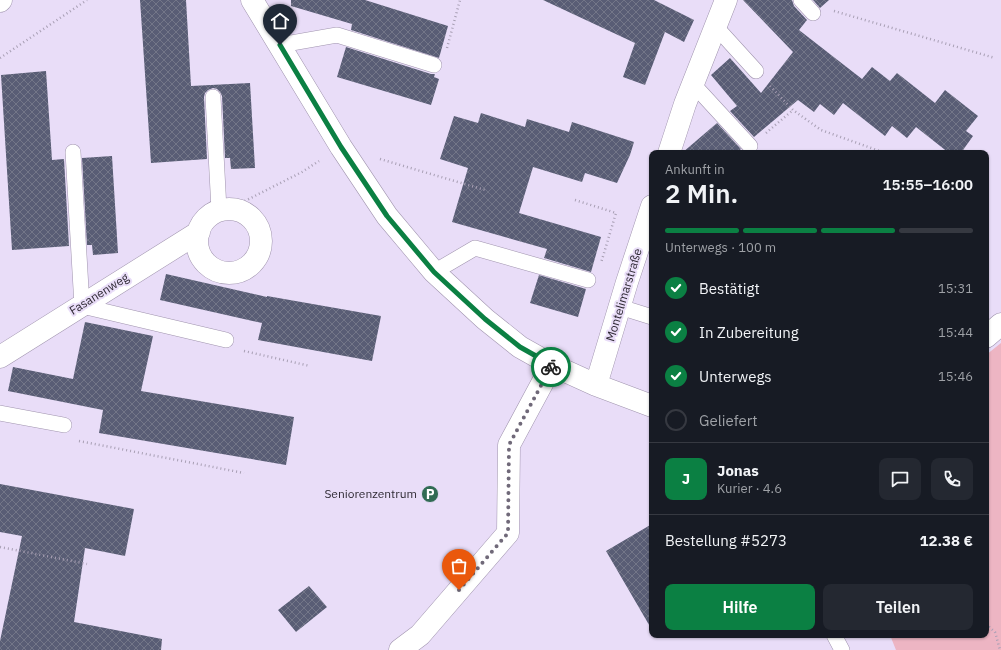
<!DOCTYPE html>
<html lang="de">
<meta charset="utf-8">
<style>
:root{--surface:#171b24;--page:#242831;--text:#f1f3f6;--muted:#9ea1a6;--line:#363941;--accent:#0b8043}
body{margin:0;font-family:"IBM Plex Sans",sans-serif;background:var(--page);color:var(--text);height:100vh;display:flex;flex-direction:column;font-size:15px;white-space:nowrap}
*{box-sizing:border-box;margin:0}
p{font-size:13px;color:var(--muted)}
.icon{flex:none;width:22px;height:22px;fill:none;stroke:currentColor;stroke-width:2;stroke-linecap:round;stroke-linejoin:round}
.map{position:relative;flex:1;overflow:hidden}
.details{position:absolute;left:649px;top:150px;width:340px;height:488px;display:flex;flex-direction:column;background:var(--surface);border-radius:8px;box-shadow:0 1px 3px #0004}
.details>*{flex:none}
.pin{position:absolute;display:grid;place-items:center;width:34px;height:34px;color:#fff;margin:-41px -17px;border-radius:50% 50% 50% 0;rotate:-45deg;box-shadow:0 0 4px #0007}
.pin .icon{rotate:45deg}
.courier{position:absolute;display:grid;place-items:center;width:40px;height:40px;margin:-20px;border:3px solid #0b8043;border-radius:50%;background:#fff;color:#222;box-shadow:0 1px 5px #0007}
.summary em{font-style:normal;font-weight:600}
.summary div{display:flex;flex-direction:column-reverse}
.summary{display:flex;align-items:center;justify-content:space-between;height:68px;padding:0 16px}
h1{font-size:26px;font-weight:600;line-height:30px}
.bar{display:grid;grid-template-columns:repeat(4,1fr);gap:6px 4px;align-content:center;height:48px;padding:0 16px}
.bar i{height:5px;border-radius:3px;background:var(--line)}
.bar .selected{background:var(--accent)}
.bar p{grid-column:span 4}
.line{display:flex;align-items:center;gap:10px;padding:0 16px;border-top:1px solid var(--line)}
.line div{flex:1}
.round{display:grid;place-items:center;flex:none;width:42px;height:42px;border-radius:8px;background:var(--page)}
ol{padding:0 16px;list-style:none}
li{display:flex;align-items:center;gap:12px;height:44px}
li p{margin-inline-start:auto}
li .icon{padding:4px;border-radius:50%;background:var(--accent);color:#fff;stroke-width:4}
li:last-child{color:var(--muted)}
li i{width:22px;height:22px;border:2px solid var(--line);border-radius:50%}
.primary-button{display:flex;gap:8px;margin-top:auto;padding:8px 16px}
.primary-button a{flex:1;height:46px;border-radius:8px;background:var(--accent);color:#fff;font-size:16px;font-weight:600;line-height:46px;text-align:center}
.primary-button a+a{background:var(--page);color:var(--text)}
.map>svg:first-child{display:block}
</style>
<div class="map">
<svg width="1001" height="650" viewBox="0 0 1001 650">
<defs>
<pattern id="building-cross-hatch" width="8" height="8" patternUnits="userSpaceOnUse"><rect width="8" height="8" fill="#595d75"/><path d="M0 0l8 8M0 8l8-8" fill="none" stroke="#737688"/></pattern>
</defs>
<rect width="100%" height="100%" fill="#e9ddf8"/>
<path fill="#edb5c3" d="M 1001,343 L 1001,650 L 896,650 L 890,635 L 986,635 L 986,355 Z"/>
<path fill="url(#building-cross-hatch)" d="M 140,0 L 186,0 L 191,86 L 250,83 L 255,168 L 231,169 L 230,158 L 225,158 L 222,96 L 220,92 L 217,89 L 213,88 L 208,90 L 205,93 L 204,97 L 207,159 L 151,163 Z
M 291,0 L 365,0 L 448,26 L 439,58 L 351,30 L 352,24 L 291,6 Z
M 543,0 L 654,0 L 694,20 L 684,42 L 665,32 L 645,85 L 623,77 L 635,43 Z
M 743,0 L 792,0 L 794,6 L 807,20 L 799,30 L 862,79 L 872,67 L 890,81 L 897,73 L 935,103 L 945,90 L 978,116 L 966,131 L 973,136 L 961,153 L 949,153 L 916,127 L 907,138 L 892,126 L 885,136 L 843,103 L 834,115 L 820,104 L 814,112 L 798,100 L 754,137 L 730,111 L 737,106 L 711,75 L 730,58 L 761,93 L 793,52 Z
M 813,0 L 829,0 L 820,8 Z
M 346,47 L 431,74 L 435,74 L 434,77 L 439,79 L 431,105 L 337,77 Z
M 46,71 L 52,160 L 64,159 L 69,246 L 12,250 L 1,75 Z
M 481,113 L 525,127 L 527,119 L 569,132 L 572,122 L 634,142 L 630,155 L 617,183 L 585,173 L 582,182 L 533,167 L 519,213 L 601,237 L 591,272 L 544,258 L 547,249 L 452,222 L 468,168 L 440,159 L 454,116 L 478,123 Z
M 717,123 L 741,149 L 736,153 L 682,153 Z
M 112,156 L 118,253 L 93,255 L 92,245 L 87,245 L 82,158 Z
M 166,274 L 267,297 L 267,296 L 381,316 L 372,361 L 258,340 L 262,323 L 160,300 Z
M 539,275 L 586,289 L 578,317 L 530,303 Z
M 85,322 L 153,336 L 141,391 L 294,417 L 286,465 L 99,433 L 103,410 L 8,391 L 13,367 L 73,379 Z
M 0,484 L 134,509 L 125,556 L 85,548 L 74,622 L 162,639 L 161,650 L 0,650 L 0,641 L 22,536 L 0,532 Z
M 652,524 L 652,630 L 606,551 Z
M 309,586 L 327,607 L 296,632 L 278,610 Z"/>
<g fill="none" stroke-linecap="round" stroke-linejoin="round">
<g stroke="#a094ae" stroke-width="16">
<path id="lane" d="M 801,0 L 813,13
M 716,27 L 756,71
M 280,45 L 337,35 L 434,65
M 693,84 L 750,146
M 213,97 L 219,210
M 73,152 L 82,306 L 226,340
M 434,272 L 475,248 L 588,280
M 620,307 L 652,317
M 0,413 L 64,425
M 834,635 L 842,650"/>
</g>
<g stroke="#a094ae" stroke-width="23">
<path id="street" d="M 252,0 L 341,147 L 387,216 L 434,272 L 485,319 L 520,347 L 552,365 L 596,385 L 652,406
M 669,153 L 685,104 L 726,0
M197 241a32 32 0 1 1 64 0a32 32 0 1 1-64 0Z
M 986,337 L 1001,324
M 0,357 L 199,232
M 596,385 L 627,282 L 652,206
M 400,650 L 420,635 L 508,533 L 509,445 L 552,365"/>
</g>
<g stroke="#a094ae" stroke-width="23">
<path id="secondary" d="M 0,1 L 1,0"/>
</g>
<path stroke="#a89fb4" stroke-width="2.5" stroke-dasharray="1 3" stroke-linecap="butt" d="M 834,11 L 995,58
M 447,48 L 460,0
M 0,58 L 87,0
M 770,86 L 793,110 L 821,130 L 885,153
M 766,133 L 793,110
M 380,159 L 485,190
M 575,200 L 616,213 L 601,263
M 241,203 L 302,172 L 319,161
M 244,351 L 310,366
M 79,441 L 244,473
M 0,547 L 87,564
M 986,624 L 995,632 L 1000,650"/>
<use href="#lane" stroke="#fff" stroke-width="15"/>
<use href="#street" stroke="#fff" stroke-width="22"/>
<use href="#secondary" stroke="#fff" stroke-width="22"/>
</g>
<g fill="none" stroke-linecap="round" stroke-linejoin="round">
<path stroke="#706979" stroke-width="4" stroke-dasharray="0 7.2" d="M 459,590 L 508,533 L 509,445 L 551,367"/>
<path stroke="#0b8043" stroke-width="5" d="M 280,45 L 341,147 L 387,216 L 434,272 L 485,319 L 520,347 L 552,365 L 551,367"/>
</g>
<defs>
<g id="parking-disc" transform="scale(0.9)"><circle r="9.5" fill="#316b54" stroke="#e9ddf8"/><path d="M-3.5-5.5H1a3.5 3.5 0 0 1 0 7H-1V5.5H-3.5ZM-1-3.4V-.6H.8a1.4 1.4 0 0 0 0-2.8Z" fill="#fff"/></g>
</defs>
<g fill-rule="evenodd">
<use href="#parking-disc" x="430" y="494"/>
</g>
<g text-anchor="middle" stroke-width="4" stroke-linejoin="round" paint-order="stroke">
<g font-size="12" fill="#2f2a34" stroke="#e9ddf8">
<text transform="translate(99 294) rotate(-32)" y="4">Fasanenweg</text>
<text transform="translate(624 295) rotate(-73)" y="4">Montelimarstraße</text>
</g>
<g font-size="12" fill="#2f2a34" stroke="#e9ddf8" text-anchor="end">
<text x="417" y="498">Seniorenzentrum</text>
</g>
</g>
</svg>
<div class="pin" style="left:459px;top:590px;background:#ea580c"><svg class="icon" aria-label="bag" viewBox="0 0 24 24"><path d="M5 8h14l-1 12H6zM9 8a3 3 0 0 1 6 0"/></svg></div>
<div class="pin" style="left:280px;top:45px;background:#1f2937"><svg class="icon" aria-label="home" viewBox="0 0 24 24"><path d="M3 11l9-7 9 7M6 9v11h12V9"/></svg></div>
<div class="courier" style="left:551px;top:367px"><svg class="icon" aria-label="bike" viewBox="0 0 24 24"><circle cx="6" cy="16" r="4"/><circle cx="18" cy="16" r="4"/><path d="M6 16l4-8h5l3 8M10 8l3 8H6M13 5h3"/></svg></div>
<section class="details">
<div class="summary"><div><h1>2 Min.</h1><p>Ankunft in</p></div><em>15:55–16:00</em></div>
<div class="bar"><i class="selected"></i><i class="selected"></i><i class="selected"></i><i></i><p>Unterwegs · 100 m</p></div>
<ol>
<li><svg class="icon" aria-label="check" viewBox="0 0 24 24"><path d="M5 12l5 5 9-10"/></svg>Bestätigt<p>15:31</p></li>
<li><svg class="icon" aria-label="check" viewBox="0 0 24 24"><path d="M5 12l5 5 9-10"/></svg>In Zubereitung<p>15:44</p></li>
<li><svg class="icon" aria-label="check" viewBox="0 0 24 24"><path d="M5 12l5 5 9-10"/></svg>Unterwegs<p>15:46</p></li>
<li><i></i>Geliefert</li>
</ol>
<div class="line" style="height:72px"><b class="round" style="background:var(--accent);color:#fff">J</b><div><b>Jonas</b><p>Kurier · 4.6</p></div><a class="round"><svg class="icon" aria-label="chat" viewBox="0 0 24 24"><path d="M4 5h16v11H9l-5 4z"/></svg></a><a class="round"><svg class="icon" aria-label="phone" viewBox="0 0 24 24"><path d="M5 4h4l2 5-3 2q2 4 5 5l2-3 5 2v4C11 20 4 13 5 4z"/></svg></a></div>
<div class="line" style="height:52px"><div>Bestellung #5273</div><b>12.38 €</b></div>
<div class="primary-button"><a>Hilfe</a><a>Teilen</a></div>
</section>
</div>
